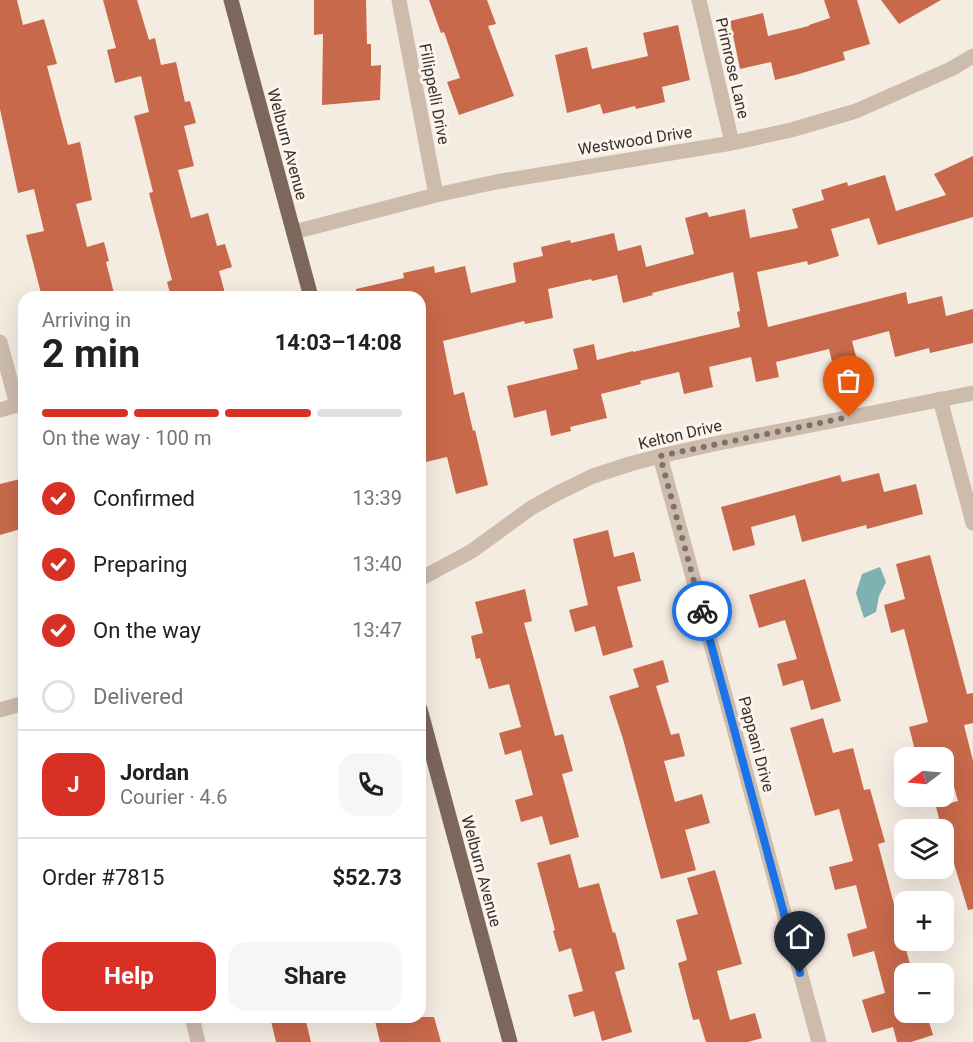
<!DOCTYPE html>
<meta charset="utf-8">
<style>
:root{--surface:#fff;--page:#f6f6f6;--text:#202124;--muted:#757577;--line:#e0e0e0;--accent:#d93025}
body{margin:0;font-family:Roboto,sans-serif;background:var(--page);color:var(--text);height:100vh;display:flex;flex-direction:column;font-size:22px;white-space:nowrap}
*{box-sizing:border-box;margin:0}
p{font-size:20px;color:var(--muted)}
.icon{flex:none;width:33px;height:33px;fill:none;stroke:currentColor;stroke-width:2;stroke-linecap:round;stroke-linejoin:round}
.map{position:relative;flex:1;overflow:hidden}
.sheet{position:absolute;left:18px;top:291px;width:408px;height:732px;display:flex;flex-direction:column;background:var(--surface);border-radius:18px;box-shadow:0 6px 24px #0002}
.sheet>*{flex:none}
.needle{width:39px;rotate:254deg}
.fabs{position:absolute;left:894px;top:747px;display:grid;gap:12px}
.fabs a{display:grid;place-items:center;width:60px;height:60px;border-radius:12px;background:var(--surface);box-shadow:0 6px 24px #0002;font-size:30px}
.pin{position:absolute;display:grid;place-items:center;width:51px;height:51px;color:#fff;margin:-62px -26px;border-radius:50% 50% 50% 0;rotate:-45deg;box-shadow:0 0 6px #0007}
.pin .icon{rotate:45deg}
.courier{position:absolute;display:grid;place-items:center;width:60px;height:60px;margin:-30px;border:4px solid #1a73e8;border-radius:50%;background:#fff;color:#222;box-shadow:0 2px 8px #0007}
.head em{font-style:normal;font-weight:700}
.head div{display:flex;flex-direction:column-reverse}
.head{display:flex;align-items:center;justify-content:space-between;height:102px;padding:0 24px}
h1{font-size:39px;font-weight:700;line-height:45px}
.bar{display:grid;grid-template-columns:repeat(4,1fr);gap:9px 6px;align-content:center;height:72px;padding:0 24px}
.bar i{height:8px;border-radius:4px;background:var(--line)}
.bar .on{background:var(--accent)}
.bar p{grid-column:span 4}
.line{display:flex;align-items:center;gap:15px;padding:0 24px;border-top:2px solid var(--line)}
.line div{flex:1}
.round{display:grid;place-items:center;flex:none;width:63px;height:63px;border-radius:18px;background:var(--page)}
ol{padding:0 24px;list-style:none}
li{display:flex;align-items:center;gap:18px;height:66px}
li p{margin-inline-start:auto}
li .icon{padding:6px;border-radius:50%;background:var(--accent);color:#fff;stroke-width:4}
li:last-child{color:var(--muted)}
li i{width:33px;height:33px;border:3px solid var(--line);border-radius:50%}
.primary-button{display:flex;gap:12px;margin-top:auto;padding:12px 24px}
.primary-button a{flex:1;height:69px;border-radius:18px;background:var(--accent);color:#fff;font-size:24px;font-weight:700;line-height:69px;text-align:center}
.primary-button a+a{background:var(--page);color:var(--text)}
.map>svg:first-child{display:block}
</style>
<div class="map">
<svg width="973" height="1042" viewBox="0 0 973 1042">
<rect width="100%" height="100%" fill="#f4ebe1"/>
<path fill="#7fb0b2" d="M 880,567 L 886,582 L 879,596 L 876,612 L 864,618 L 856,593 L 862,574 Z"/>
<path fill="#c8694b" d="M 0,0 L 17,0 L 23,25 L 44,19 L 57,64 L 47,66 L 68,145 L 80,142 L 92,200 L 76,204 L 87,247 L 104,242 L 109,261 L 106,262 L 115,297 L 42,297 L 26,235 L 44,231 L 34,189 L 18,193 L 0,109 Z
M 103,0 L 137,0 L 149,40 L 155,38 L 161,65 L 176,62 L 185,102 L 190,101 L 196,123 L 184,126 L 194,166 L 178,170 L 191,218 L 208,213 L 217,246 L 225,244 L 232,267 L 219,271 L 226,297 L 171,297 L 167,282 L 172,280 L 149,193 L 153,192 L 134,116 L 149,112 L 141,76 L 115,83 L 107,50 L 116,48 Z
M 314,0 L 366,0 L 367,44 L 371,44 L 371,66 L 381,65 L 380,100 L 322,105 L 323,34 L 314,35 Z
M 429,0 L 487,0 L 496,24 L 488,26 L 514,96 L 459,115 L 447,82 L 460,78 L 444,32 L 441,33 Z
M 824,0 L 857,0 L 870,44 L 843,52 L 845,60 L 799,74 L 775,80 L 771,62 L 740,69 L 730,21 L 763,13 L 768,36 L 809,26 L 809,25 L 830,18 Z
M 881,0 L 941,0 L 899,24 Z
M 678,25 L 690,80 L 662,87 L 665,102 L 636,109 L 635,106 L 603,114 L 600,104 L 567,113 L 555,55 L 587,47 L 592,69 L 648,56 L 643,33 Z
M 973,156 L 973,217 L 878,245 L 869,218 L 831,229 L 839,256 L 808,265 L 807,261 L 757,272 L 768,327 L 906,292 L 908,304 L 942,296 L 946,316 L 973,309 L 973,343 L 930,353 L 929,348 L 895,357 L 889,331 L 852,341 L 859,368 L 835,374 L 829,349 L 776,362 L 779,377 L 756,382 L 751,357 L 709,367 L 713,387 L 684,394 L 679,372 L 640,381 L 641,384 L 601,394 L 607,418 L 570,427 L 571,431 L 551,436 L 546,410 L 514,418 L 507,386 L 578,369 L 573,349 L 594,344 L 597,360 L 633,351 L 633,352 L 740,327 L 737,312 L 740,311 L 733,272 L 652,293 L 653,295 L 623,303 L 617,275 L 592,281 L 591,279 L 548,289 L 553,318 L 525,324 L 524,321 L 443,341 L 454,395 L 464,392 L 473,431 L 475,430 L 488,485 L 456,494 L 447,457 L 426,462 L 420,433 L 420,297 L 356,297 L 356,289 L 404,278 L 403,273 L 434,266 L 435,273 L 465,266 L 471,293 L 516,282 L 513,263 L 543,256 L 541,247 L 570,240 L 571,243 L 614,233 L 618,251 L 641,245 L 646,267 L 694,254 L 685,218 L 707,212 L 709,217 L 745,209 L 750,238 L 798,228 L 792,209 L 824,200 L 821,190 L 847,182 L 848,186 L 885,175 L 896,211 L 946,195 L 934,174 Z
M 879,473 L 884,492 L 916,484 L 923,514 L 867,529 L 866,525 L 802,542 L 795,515 L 751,527 L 755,545 L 733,551 L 721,507 L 840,475 L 842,482 Z
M 24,478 L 24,528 L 0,535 L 0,484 Z
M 608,530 L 614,557 L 634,552 L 641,581 L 617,587 L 633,647 L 603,656 L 595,626 L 575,632 L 569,610 L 588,605 L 573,539 Z
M 930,555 L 967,694 L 973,693 L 973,723 L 964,725 L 973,761 L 973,909 L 968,910 L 945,834 L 944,835 L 944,830 L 942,830 L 936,807 L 958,801 L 946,758 L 917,758 L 909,727 L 928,722 L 904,629 L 891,633 L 884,605 L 905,599 L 896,564 Z
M 805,579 L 841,701 L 811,710 L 803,680 L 783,686 L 777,664 L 797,659 L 785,620 L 759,628 L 749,595 Z
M 525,589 L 532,621 L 524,623 L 555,736 L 563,734 L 573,771 L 562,774 L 579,837 L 550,845 L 542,816 L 521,822 L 515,800 L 533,795 L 521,750 L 505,755 L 499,733 L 521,727 L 509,684 L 489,689 L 480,658 L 476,659 L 471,636 L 483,633 L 475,602 Z
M 663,660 L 669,682 L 656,686 L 671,735 L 679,733 L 685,756 L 664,761 L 675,802 L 702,794 L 710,823 L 685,830 L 696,870 L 661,879 L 623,739 L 609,696 L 639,687 L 633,669 Z
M 823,718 L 833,753 L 853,748 L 864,790 L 870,789 L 885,842 L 878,844 L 912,972 L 904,974 L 904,1012 L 926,1012 L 933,1035 L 911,1042 L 897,1042 L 893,1027 L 872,1033 L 862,1000 L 885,993 L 874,951 L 853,957 L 847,934 L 867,928 L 856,885 L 835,890 L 829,867 L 853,861 L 839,809 L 815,816 L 790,728 Z
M 570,854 L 579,888 L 599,883 L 613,933 L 615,932 L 625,969 L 615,972 L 632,1032 L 602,1041 L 594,1011 L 574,1017 L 568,995 L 583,991 L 571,948 L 559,952 L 553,931 L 555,930 L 537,863 Z
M 715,870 L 742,964 L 717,971 L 730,1020 L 755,1013 L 762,1038 L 748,1042 L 706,1042 L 699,1019 L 693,1020 L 678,963 L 687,960 L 676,920 L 698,914 L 687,878 Z
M 270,1017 L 305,1017 L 311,1042 L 276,1042 Z
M 374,1017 L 434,1017 L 441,1042 L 380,1042 Z"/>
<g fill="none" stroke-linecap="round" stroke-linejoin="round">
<path stroke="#cdbbac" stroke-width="15" d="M 399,0 L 436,195
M 699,0 L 732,143
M 294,232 L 436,195 L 496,182 L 732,143 L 791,130 L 856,111 L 951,69 L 973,56
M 0,342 L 17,405 L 0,410
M 940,399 L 973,523
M 660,456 L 819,1042
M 420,579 L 472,551 L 531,508 L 558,493 L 593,476 L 630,464 L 660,456 L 714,444 L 973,393
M 0,710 L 24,703
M 192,1017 L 198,1042"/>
<path stroke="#7d675c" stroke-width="15" d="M 231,0 L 311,297
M 420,709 L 510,1042"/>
</g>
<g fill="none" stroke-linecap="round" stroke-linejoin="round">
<path stroke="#7c716b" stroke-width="6" stroke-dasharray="0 10.8" d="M 702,611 L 660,456 L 849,417"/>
<path stroke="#1a73e8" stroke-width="8" d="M 702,611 L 800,973"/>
</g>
<g text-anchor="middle" stroke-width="6" stroke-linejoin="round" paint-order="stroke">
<g font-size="16" fill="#3b302b" stroke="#fbf5ee">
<text transform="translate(733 68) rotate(77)" y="6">Primrose Lane</text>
<text transform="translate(435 94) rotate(79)" y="6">Fillippelli Drive</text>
<text transform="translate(635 140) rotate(-9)" y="6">Westwood Drive</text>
<text transform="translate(288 144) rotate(75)" y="6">Welburn Avenue</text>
<text transform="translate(680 434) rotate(-13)" y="6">Kelton Drive</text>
<text transform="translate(757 744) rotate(75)" y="6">Pappani Drive</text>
<text transform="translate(482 871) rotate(75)" y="6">Welburn Avenue</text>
</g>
</g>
</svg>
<div class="fabs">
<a><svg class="needle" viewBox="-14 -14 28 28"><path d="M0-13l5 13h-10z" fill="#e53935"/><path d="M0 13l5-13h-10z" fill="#757577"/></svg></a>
<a><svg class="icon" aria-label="layers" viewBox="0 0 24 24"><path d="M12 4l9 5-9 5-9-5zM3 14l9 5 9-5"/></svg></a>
<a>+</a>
<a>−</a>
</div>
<div class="pin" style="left:849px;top:417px;background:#ea580c"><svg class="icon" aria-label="bag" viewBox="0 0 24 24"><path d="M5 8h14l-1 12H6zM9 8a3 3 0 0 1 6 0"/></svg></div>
<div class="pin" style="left:800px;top:973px;background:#1f2937"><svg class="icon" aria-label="home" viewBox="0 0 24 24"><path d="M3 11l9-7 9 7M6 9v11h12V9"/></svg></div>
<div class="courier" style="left:702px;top:611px"><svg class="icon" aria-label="bike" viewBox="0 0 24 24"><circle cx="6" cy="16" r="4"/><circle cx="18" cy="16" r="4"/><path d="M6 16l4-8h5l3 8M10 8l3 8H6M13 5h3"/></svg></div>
<section class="sheet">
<div class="head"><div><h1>2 min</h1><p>Arriving in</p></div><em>14:03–14:08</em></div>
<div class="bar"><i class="on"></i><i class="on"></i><i class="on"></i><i></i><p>On the way · 100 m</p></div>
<ol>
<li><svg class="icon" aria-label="check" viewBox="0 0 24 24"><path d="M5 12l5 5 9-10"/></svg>Confirmed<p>13:39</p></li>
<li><svg class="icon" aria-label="check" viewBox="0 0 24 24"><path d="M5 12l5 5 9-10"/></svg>Preparing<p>13:40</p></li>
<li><svg class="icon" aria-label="check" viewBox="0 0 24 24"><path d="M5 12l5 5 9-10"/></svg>On the way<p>13:47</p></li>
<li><i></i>Delivered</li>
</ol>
<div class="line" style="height:108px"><b class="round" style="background:var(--accent);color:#fff">J</b><div><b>Jordan</b><p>Courier · 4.6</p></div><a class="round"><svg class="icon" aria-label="phone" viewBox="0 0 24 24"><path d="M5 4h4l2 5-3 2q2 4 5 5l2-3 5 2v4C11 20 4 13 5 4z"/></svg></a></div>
<div class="line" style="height:78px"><div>Order #7815</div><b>$52.73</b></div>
<div class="primary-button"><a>Help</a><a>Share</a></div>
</section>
</div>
